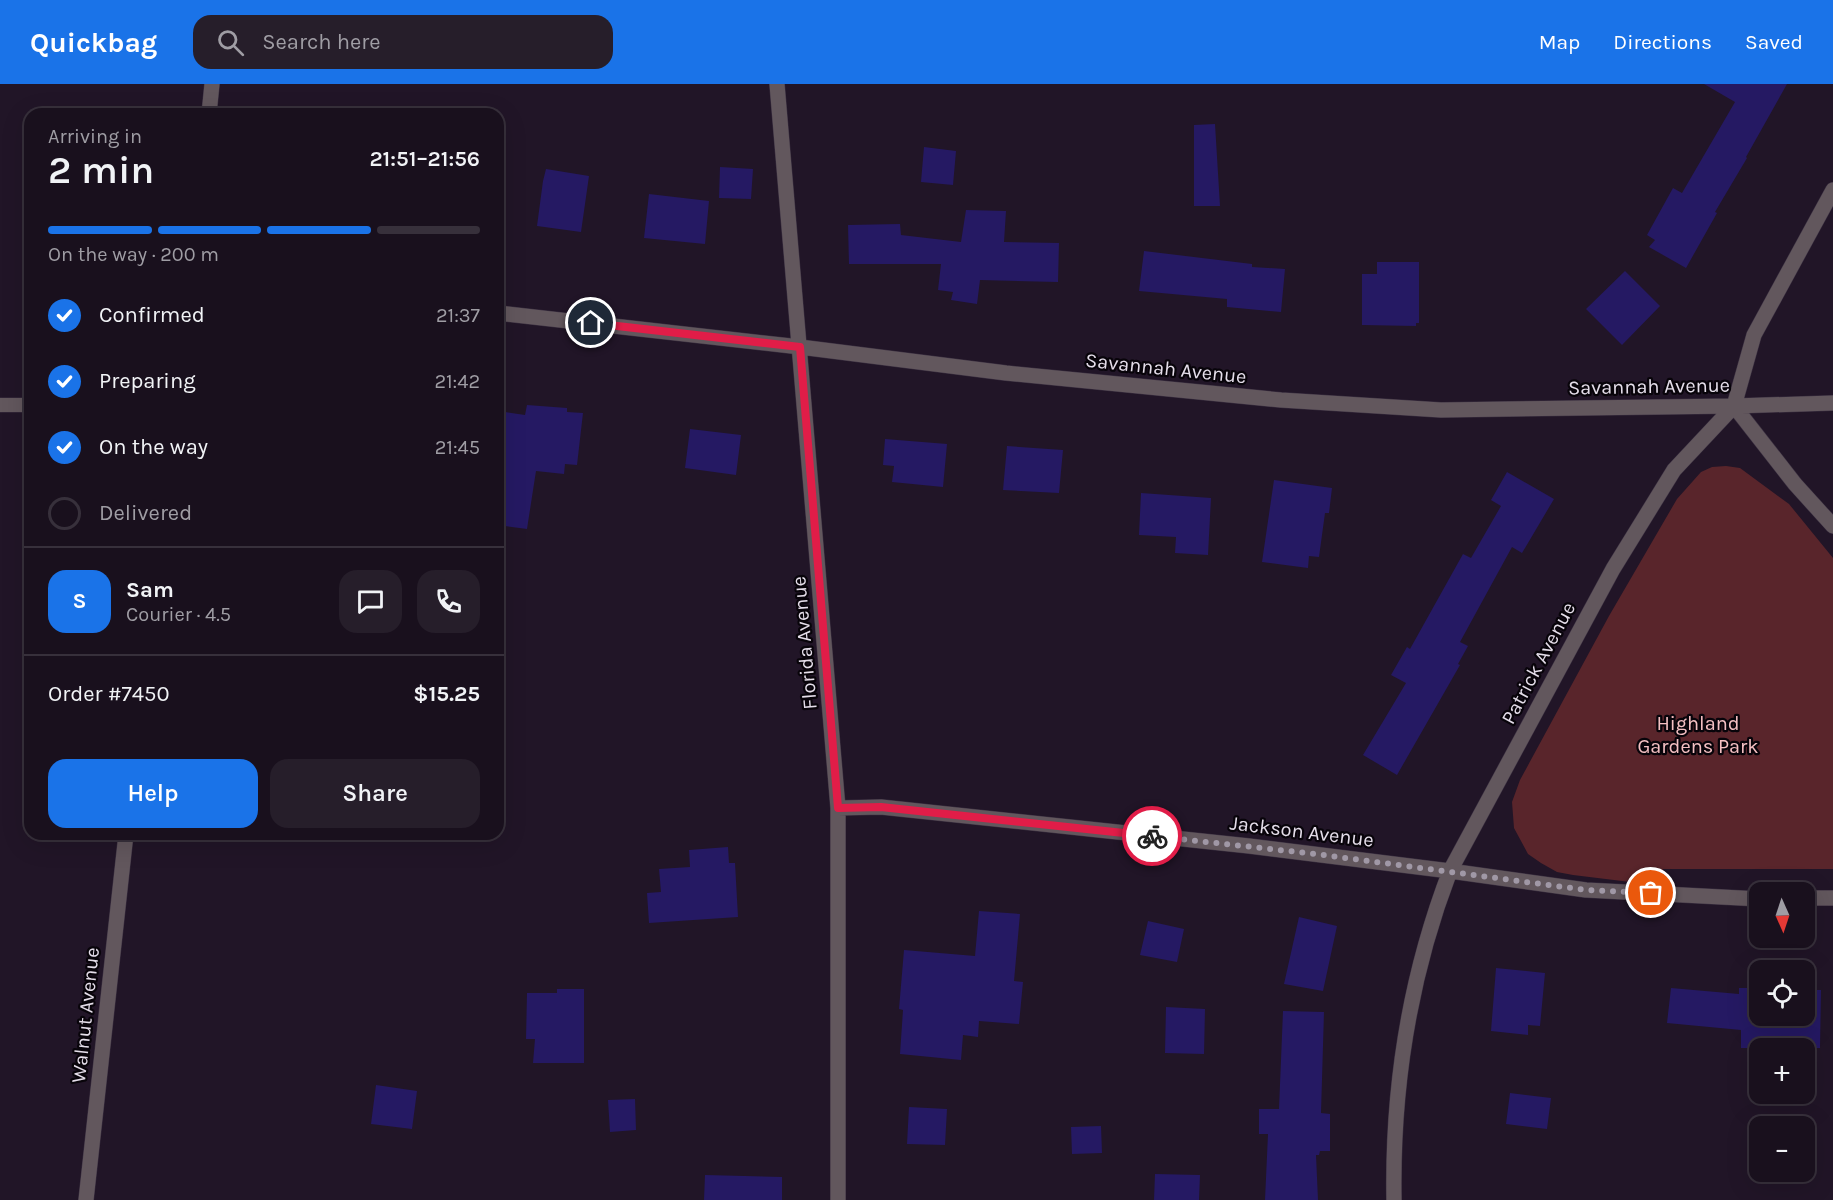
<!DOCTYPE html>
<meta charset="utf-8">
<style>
:root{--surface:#19101d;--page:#261e2a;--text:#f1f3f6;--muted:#9f9da4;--line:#37303b;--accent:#1a73e8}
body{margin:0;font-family:Karla,sans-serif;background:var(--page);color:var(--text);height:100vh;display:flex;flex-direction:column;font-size:22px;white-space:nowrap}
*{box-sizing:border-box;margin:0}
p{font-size:20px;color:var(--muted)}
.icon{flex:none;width:33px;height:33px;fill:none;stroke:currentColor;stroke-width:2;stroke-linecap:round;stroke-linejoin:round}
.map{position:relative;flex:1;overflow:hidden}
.details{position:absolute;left:24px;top:24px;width:480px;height:732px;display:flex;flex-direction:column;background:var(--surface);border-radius:18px;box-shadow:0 6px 24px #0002,0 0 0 2px var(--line)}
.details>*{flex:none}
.needle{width:39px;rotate:177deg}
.fabs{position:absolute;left:1749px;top:798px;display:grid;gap:12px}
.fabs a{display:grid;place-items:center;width:66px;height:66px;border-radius:12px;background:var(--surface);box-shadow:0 6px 24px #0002,0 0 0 2px var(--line);font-size:30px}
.pin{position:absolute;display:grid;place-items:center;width:51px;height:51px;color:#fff;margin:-26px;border:3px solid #fff;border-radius:50%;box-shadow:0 2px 6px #0007}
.courier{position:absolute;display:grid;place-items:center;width:60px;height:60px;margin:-30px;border:4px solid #e11d48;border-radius:50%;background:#fff;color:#222;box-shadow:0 2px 8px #0007}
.summary em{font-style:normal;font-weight:600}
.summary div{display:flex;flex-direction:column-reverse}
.summary{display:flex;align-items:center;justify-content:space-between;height:102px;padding:0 24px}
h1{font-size:39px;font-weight:600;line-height:45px}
.bar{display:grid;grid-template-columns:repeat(4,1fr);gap:9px 6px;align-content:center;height:72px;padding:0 24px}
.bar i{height:8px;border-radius:4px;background:var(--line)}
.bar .selected{background:var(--accent)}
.bar p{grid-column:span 4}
.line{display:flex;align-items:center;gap:15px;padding:0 24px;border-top:2px solid var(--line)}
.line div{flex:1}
.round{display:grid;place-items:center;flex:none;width:63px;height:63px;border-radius:18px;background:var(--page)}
ol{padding:0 24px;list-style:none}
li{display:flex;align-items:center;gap:18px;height:66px}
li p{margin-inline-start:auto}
li .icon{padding:6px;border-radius:50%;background:var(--accent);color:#fff;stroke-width:4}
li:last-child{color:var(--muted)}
li i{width:33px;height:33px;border:3px solid var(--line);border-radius:50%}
.action{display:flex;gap:12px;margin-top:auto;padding:12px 24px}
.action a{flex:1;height:69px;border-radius:18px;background:var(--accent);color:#fff;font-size:24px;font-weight:600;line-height:69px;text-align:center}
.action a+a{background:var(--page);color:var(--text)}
header{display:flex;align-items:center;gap:36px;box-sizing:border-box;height:84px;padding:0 30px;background:var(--accent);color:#fff}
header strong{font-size:28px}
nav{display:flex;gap:33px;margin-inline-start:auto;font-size:21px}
.search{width:420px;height:54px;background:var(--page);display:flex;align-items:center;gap:15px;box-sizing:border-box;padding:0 21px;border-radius:18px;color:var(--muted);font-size:22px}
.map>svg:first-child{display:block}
</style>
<header>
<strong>Quickbag</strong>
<div class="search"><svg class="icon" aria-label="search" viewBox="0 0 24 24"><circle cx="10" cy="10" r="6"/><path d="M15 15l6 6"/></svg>Search here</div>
<nav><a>Map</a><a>Directions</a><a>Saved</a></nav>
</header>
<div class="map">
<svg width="1833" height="1116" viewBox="0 0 1833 1116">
<rect width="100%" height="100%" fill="#211527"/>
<path fill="#59252b" d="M 1726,382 L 1740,384 L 1789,420 L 1833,474 L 1833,785 L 1663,785 L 1663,802 L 1573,791 L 1557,788 L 1541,779 L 1528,770 L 1514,744 L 1512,718 L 1520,696 L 1609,532 L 1677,415 L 1701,388 L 1712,383 Z"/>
<path fill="#251963" d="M 1704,0 L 1787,0 L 1746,73 L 1747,74 L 1715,128 L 1717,129 L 1686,184 L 1649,163 L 1655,156 L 1647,151 L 1673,104 L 1682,109 L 1735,18 Z
M 1215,40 L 1220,122 L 1194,122 L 1194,41 Z
M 924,63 L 956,67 L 953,101 L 921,98 Z
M 720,83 L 753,85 L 751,115 L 719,114 Z
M 546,85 L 589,92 L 581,148 L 537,142 L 543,97 Z
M 649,110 L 709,117 L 705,160 L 644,154 Z
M 966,126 L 1006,127 L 1004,158 L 1059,159 L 1058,198 L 980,196 L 977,220 L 951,216 L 953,208 L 938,206 L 941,180 L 849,180 L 848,141 L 900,140 L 901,151 L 961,158 Z
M 1144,167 L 1252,180 L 1252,183 L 1285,185 L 1281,228 L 1227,223 L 1227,215 L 1139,207 Z
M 1377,178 L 1419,178 L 1419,239 L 1416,239 L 1416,242 L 1362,241 L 1362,190 L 1377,190 Z
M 1625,187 L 1660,222 L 1622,261 L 1586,225 Z
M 527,321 L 567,324 L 567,328 L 583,329 L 577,381 L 565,380 L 564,390 L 536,387 L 527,445 L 498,441 L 498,327 L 525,331 Z
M 690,345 L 741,351 L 736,391 L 685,384 Z
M 885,355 L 947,360 L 943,403 L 892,398 L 894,382 L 883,381 Z
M 1007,362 L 1063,366 L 1059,409 L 1003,406 Z
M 1507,388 L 1554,415 L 1522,469 L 1512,463 L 1460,558 L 1468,562 L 1458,580 L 1460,581 L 1397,691 L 1363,671 L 1406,599 L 1391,591 L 1407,563 L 1410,565 L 1463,470 L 1471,474 L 1501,422 L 1491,416 Z
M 1274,396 L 1332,404 L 1329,429 L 1325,429 L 1319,473 L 1309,472 L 1308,484 L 1262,478 Z
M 1141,409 L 1211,414 L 1208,471 L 1175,469 L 1176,453 L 1139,451 Z
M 728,763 L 729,779 L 735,779 L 738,833 L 649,839 L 647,809 L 661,808 L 659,785 L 690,783 L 689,766 Z
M 979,827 L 1020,830 L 1014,897 L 1023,898 L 1019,940 L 979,937 L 978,953 L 963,951 L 961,976 L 900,970 L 903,926 L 899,925 L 904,866 L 975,872 Z
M 1299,833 L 1337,842 L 1323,907 L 1284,900 Z
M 1148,837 L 1184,845 L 1177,878 L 1140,871 Z
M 1496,884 L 1545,889 L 1540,942 L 1528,941 L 1528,951 L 1491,947 Z
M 1671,904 L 1739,910 L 1739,904 L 1760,904 L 1760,932 L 1804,932 L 1804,906 L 1821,906 L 1820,964 L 1741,964 L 1741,946 L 1667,939 Z
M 557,905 L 584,905 L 584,979 L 533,979 L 535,955 L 526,955 L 527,909 L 557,909 Z
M 1166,923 L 1205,925 L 1204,970 L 1165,969 Z
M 1283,927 L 1324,928 L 1321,1029 L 1330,1030 L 1330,1067 L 1320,1067 L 1319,1071 L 1316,1071 L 1318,1116 L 1265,1116 L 1268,1050 L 1259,1050 L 1259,1025 L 1279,1025 Z
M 376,1001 L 417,1007 L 412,1045 L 371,1040 Z
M 1510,1009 L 1551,1014 L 1547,1045 L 1506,1040 Z
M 635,1015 L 636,1046 L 610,1048 L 608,1016 Z
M 909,1023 L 947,1025 L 945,1061 L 907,1060 Z
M 1101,1042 L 1102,1069 L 1072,1070 L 1071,1043 Z
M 1155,1090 L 1200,1091 L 1199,1116 L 1154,1116 Z
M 705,1091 L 782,1093 L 782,1116 L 704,1116 Z"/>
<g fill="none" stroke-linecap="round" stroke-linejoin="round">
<g stroke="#3c3142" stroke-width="15">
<path id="service" d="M 0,321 L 30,321"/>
</g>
<g stroke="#3c3142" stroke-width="16">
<path id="minor" d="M 777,0 L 838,724 L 838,1116
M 209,30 L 212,0
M 498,229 L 800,263 L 1006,289 L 1281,316 L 1441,326 L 1734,322 L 1833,319
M 1734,322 L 1795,400 L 1833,442
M 838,724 L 881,723 L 1249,762 L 1450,787 L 1586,806 L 1760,815
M 1804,814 L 1833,814
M 86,1116 L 126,750
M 1394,1116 C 1392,1002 1409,894 1450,787 L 1613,485 L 1674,386 L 1734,322 L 1754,251 L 1833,106"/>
</g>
<use href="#service" stroke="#62575d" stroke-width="14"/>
<use href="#minor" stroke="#62575d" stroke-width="15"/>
</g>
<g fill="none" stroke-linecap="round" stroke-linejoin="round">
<path stroke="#a098a6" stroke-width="6" stroke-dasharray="0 10.8" d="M 1152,752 L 1316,770 L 1586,806 L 1651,809"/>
<path stroke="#e11d48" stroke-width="8" d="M 591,239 L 800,263 L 838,724 L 881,723 L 1152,752"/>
</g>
<g text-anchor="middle" stroke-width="4.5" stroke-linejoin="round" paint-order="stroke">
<g font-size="20" fill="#e5deea" stroke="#08040a">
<text transform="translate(1166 284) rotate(6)" y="7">Savannah Avenue</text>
<text transform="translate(1649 302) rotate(-1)" y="7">Savannah Avenue</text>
<text transform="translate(804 559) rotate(-95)" y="7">Florida Avenue</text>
<text transform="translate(1538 579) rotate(-62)" y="7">Patrick Avenue</text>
<text transform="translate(1302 747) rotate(7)" y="7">Jackson Avenue</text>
<text transform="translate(85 931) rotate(-84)" y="7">Walnut Avenue</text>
</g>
<g font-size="20" fill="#f5c0c3" stroke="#08040a">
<text x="1698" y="646">Highland<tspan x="1698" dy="23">Gardens Park</tspan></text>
</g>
</g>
</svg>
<div class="fabs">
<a><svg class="needle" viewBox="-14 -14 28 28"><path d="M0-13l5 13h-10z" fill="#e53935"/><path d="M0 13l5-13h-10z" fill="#9f9da4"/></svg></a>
<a><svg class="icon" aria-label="locate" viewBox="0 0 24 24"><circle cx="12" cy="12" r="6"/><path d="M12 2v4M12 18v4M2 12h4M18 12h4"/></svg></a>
<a>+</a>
<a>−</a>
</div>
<div class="pin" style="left:1651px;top:809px;background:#ea580c"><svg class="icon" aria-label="bag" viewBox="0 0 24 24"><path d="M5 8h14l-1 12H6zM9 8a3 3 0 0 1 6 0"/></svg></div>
<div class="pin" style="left:591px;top:239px;background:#1f2937"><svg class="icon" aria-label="home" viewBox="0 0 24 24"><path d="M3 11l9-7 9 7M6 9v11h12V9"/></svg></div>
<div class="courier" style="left:1152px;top:752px"><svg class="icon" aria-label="bike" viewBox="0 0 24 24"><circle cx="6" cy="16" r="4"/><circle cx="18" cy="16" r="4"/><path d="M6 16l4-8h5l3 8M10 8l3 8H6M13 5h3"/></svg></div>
<section class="details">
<div class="summary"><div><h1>2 min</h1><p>Arriving in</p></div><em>21:51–21:56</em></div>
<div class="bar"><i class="selected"></i><i class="selected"></i><i class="selected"></i><i></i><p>On the way · 200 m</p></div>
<ol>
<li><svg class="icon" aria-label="check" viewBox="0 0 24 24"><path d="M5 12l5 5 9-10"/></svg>Confirmed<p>21:37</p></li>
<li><svg class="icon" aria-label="check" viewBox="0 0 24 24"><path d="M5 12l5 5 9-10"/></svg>Preparing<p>21:42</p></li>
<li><svg class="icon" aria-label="check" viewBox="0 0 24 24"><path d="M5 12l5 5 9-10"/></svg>On the way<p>21:45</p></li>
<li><i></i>Delivered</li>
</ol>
<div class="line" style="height:108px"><b class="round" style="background:var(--accent);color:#fff">S</b><div><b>Sam</b><p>Courier · 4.5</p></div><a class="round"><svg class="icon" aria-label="chat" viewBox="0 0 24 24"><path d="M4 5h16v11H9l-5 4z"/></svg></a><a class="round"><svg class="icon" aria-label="phone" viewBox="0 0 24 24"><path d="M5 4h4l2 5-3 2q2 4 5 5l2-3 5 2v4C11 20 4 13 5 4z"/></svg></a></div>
<div class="line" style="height:78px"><div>Order #7450</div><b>$15.25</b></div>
<div class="action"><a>Help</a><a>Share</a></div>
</section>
</div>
